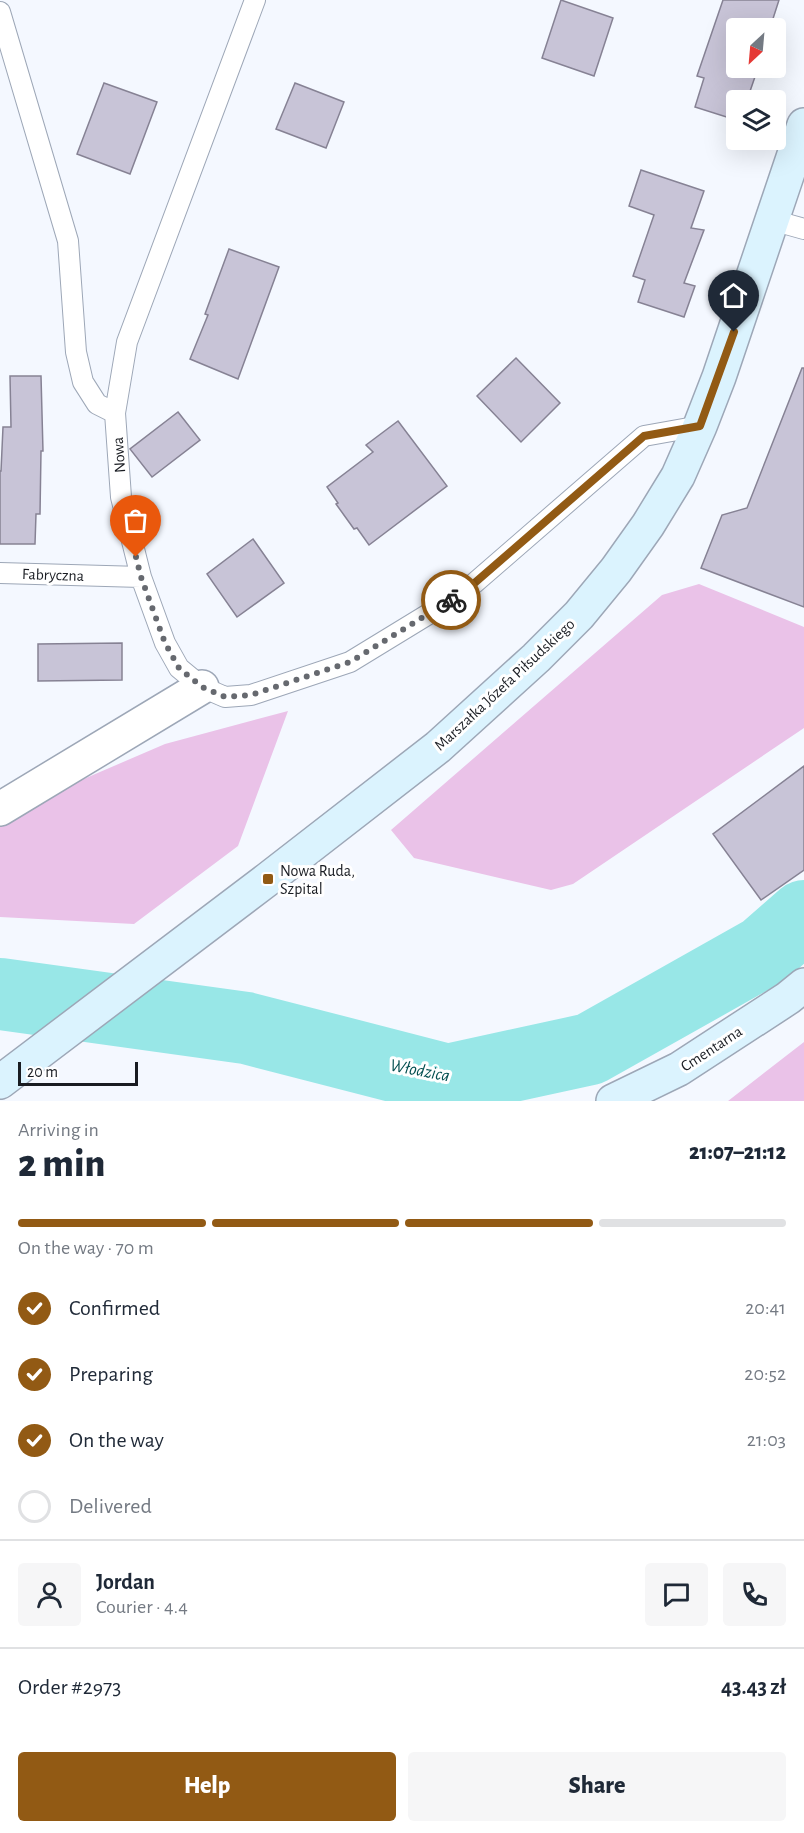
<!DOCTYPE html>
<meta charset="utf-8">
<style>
:root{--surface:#fff;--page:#f6f6f7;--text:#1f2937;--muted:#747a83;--line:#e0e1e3;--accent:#925a14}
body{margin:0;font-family:"Alegreya Sans",sans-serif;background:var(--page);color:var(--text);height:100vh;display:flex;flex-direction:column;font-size:22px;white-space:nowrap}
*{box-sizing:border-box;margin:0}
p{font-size:20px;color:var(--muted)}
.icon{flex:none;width:33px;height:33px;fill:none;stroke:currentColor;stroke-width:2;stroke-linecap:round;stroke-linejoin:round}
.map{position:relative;height:1101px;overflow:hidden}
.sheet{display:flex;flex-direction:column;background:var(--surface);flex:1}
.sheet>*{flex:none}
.needle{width:39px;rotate:206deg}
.controls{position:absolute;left:726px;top:18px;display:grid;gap:12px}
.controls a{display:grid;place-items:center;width:60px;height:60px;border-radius:6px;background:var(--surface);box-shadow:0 6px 24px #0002;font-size:30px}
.scale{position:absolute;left:18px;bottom:15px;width:120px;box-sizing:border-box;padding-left:6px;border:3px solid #191c22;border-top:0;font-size:16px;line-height:21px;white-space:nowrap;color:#191c22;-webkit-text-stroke:4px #fff;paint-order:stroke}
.pin{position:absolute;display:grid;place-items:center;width:51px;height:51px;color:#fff;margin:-62px -26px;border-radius:50% 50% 50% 0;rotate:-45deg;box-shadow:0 0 6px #0007}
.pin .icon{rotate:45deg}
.courier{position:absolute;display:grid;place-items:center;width:60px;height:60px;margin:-30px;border:4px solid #925a14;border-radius:50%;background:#fff;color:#222;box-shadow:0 2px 8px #0007}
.overview em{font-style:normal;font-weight:800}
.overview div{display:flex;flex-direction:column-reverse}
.overview{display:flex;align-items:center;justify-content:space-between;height:102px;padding:0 18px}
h1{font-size:39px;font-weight:800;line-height:45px}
.bar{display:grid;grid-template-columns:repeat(4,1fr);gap:9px 6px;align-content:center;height:72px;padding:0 18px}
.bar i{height:8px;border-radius:4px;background:var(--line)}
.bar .selected{background:var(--accent)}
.bar p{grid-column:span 4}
.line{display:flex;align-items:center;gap:15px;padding:0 18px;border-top:2px solid var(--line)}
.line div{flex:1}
.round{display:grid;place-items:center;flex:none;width:63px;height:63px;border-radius:6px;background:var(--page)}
ol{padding:0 18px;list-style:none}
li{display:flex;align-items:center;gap:18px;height:66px}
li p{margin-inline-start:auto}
li .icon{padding:6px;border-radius:50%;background:var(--accent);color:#fff;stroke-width:4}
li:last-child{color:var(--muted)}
li i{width:33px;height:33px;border:3px solid var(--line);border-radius:50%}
.action{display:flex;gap:12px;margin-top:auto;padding:12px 18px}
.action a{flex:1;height:69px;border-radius:6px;background:var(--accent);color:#fff;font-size:24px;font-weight:800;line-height:69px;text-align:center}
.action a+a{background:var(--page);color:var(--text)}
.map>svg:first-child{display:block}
</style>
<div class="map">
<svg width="804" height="1101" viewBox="0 0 804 1101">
<rect width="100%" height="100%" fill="#f4f8ff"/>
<path fill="#eac2e8" d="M 699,584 L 804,627 L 804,728 L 573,884 L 551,890 L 414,858 L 391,830 L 662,595 Z
M 288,711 L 238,846 L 134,924 L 0,917 L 0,815 L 165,744 Z
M 804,1042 L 804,1101 L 728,1101 Z"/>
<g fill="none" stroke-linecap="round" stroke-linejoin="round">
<path stroke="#98e7e7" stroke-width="72" d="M 0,994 L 246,1028 L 448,1080 L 590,1049 L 764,951 L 804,916"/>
</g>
<path fill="#c8c4d7" stroke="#868294" stroke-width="1.5" d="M 561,0 L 613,18 L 594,76 L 542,58 Z
M 723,0 L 779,0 L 770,28 L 736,28 L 736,68 L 758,68 L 747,100 L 736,100 L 736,120 L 695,107 L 704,78 L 697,76 Z
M 104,83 L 157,102 L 130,174 L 77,154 Z
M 295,83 L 344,102 L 326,148 L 276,129 Z
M 641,170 L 704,191 L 691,228 L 704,230 L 684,283 L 695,286 L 684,317 L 638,302 L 645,280 L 633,276 L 654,215 L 629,206 Z
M 229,249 L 279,267 L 238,379 L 190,359 L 208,315 L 205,314 Z
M 516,358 L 560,403 L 521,442 L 477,396 Z
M 802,368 L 804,368 L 804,607 L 701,568 L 722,515 L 747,508 Z
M 10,376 L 41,376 L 43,451 L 41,451 L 40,514 L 36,514 L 35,544 L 0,544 L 0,471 L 1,471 L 3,427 L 11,427 Z
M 178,412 L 200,440 L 152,477 L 130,449 Z
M 398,421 L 447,486 L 369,545 L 357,528 L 354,529 L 336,504 L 338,503 L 327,487 L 373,452 L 366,445 Z
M 253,539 L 284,583 L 237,617 L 207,574 Z
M 122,643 L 122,680 L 38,681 L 38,644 Z
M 804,766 L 804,870 L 761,900 L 713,834 Z"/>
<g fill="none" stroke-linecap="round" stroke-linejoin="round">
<g stroke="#9da7b7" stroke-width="22">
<path id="lane" d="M 255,0 L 127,342 L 115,413 L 121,497 L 141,577 L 165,643 L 179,668 L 202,687 L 225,697 L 251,695 L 350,662 L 463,593 L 644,436 L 700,426
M 0,12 L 68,241 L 76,352 L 83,382 L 97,404 L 115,413
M 772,220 L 804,229
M 0,573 L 141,577"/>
</g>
<g stroke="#9da7b7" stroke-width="36">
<path id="street" d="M 0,809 L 202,687"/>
</g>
<g stroke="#9da7b7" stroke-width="36">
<path id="secondary" d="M 0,1082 L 268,879 L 438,747 L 536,658 L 579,615 L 616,570 L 648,525 L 678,476 L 700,426 L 719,377 L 804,125
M 613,1101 L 679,1069 L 788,998 L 804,985"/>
</g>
<use href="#lane" stroke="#fff" stroke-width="20"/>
<use href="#street" stroke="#fff" stroke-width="33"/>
<use href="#secondary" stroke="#dbf3fe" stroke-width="33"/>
</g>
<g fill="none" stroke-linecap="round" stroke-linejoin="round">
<path stroke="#66696f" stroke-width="6" stroke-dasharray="0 10.8" d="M 136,557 L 141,577 L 165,643 L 179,668 L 202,687 L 225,697 L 251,695 L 350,662 L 451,600"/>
<path stroke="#925a14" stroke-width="8" d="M 451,600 L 463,593 L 644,436 L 700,426 L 734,332"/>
</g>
<rect fill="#925a14" stroke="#fff" stroke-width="2" x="262" y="873" width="12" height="12" rx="3"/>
<g text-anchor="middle" stroke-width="6" stroke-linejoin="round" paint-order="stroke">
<g font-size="16" fill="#191c22" stroke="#fff">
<text transform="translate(118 455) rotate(-94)" y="6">Nowa</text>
<text transform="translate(53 574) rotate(2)" y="6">Fabryczna</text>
<text transform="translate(504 684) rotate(-43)" y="6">Marszałka Józefa Piłsudskiego</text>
<text transform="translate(711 1048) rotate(-33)" y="6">Cmentarna</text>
</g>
<g font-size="16" fill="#191c22" stroke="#fff" text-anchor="start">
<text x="280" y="876">Nowa Ruda,<tspan x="280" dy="18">Szpital</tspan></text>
</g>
<g font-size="18" font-style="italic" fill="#014d4e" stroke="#fff">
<text transform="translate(420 1070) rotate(11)" y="6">Włodzica</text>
</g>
</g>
</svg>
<div class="controls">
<a><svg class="needle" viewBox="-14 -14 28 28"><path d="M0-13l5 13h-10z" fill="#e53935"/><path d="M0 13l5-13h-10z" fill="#747a83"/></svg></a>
<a><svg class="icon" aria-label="layers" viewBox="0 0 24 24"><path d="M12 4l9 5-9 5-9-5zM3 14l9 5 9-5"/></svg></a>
</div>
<div class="scale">20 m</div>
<div class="pin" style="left:136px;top:557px;background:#ea580c"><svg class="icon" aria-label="bag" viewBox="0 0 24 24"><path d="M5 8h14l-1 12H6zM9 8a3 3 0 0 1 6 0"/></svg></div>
<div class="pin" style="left:734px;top:332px;background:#1f2937"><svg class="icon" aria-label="home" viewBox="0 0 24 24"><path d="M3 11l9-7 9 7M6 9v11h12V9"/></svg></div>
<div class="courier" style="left:451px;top:600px"><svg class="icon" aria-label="bike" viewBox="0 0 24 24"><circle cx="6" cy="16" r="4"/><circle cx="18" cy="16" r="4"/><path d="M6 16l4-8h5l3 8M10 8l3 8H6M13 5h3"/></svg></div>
</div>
<section class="sheet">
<div class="overview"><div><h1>2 min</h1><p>Arriving in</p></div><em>21:07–21:12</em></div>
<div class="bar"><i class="selected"></i><i class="selected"></i><i class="selected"></i><i></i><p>On the way · 70 m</p></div>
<ol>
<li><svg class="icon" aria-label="check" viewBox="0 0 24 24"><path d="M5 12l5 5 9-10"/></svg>Confirmed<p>20:41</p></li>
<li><svg class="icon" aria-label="check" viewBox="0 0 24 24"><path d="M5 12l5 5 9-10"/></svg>Preparing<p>20:52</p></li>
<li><svg class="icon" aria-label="check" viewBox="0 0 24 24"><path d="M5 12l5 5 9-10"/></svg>On the way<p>21:03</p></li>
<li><i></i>Delivered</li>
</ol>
<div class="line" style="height:108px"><a class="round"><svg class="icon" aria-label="person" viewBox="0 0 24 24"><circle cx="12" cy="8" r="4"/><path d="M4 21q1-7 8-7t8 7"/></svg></a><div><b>Jordan</b><p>Courier · 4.4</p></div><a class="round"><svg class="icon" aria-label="chat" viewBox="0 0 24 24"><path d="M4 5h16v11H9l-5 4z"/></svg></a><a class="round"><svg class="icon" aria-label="phone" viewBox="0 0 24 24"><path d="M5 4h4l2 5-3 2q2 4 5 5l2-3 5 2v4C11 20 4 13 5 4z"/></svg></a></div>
<div class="line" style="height:78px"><div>Order #2973</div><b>43.43 zł</b></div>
<div class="action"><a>Help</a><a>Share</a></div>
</section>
